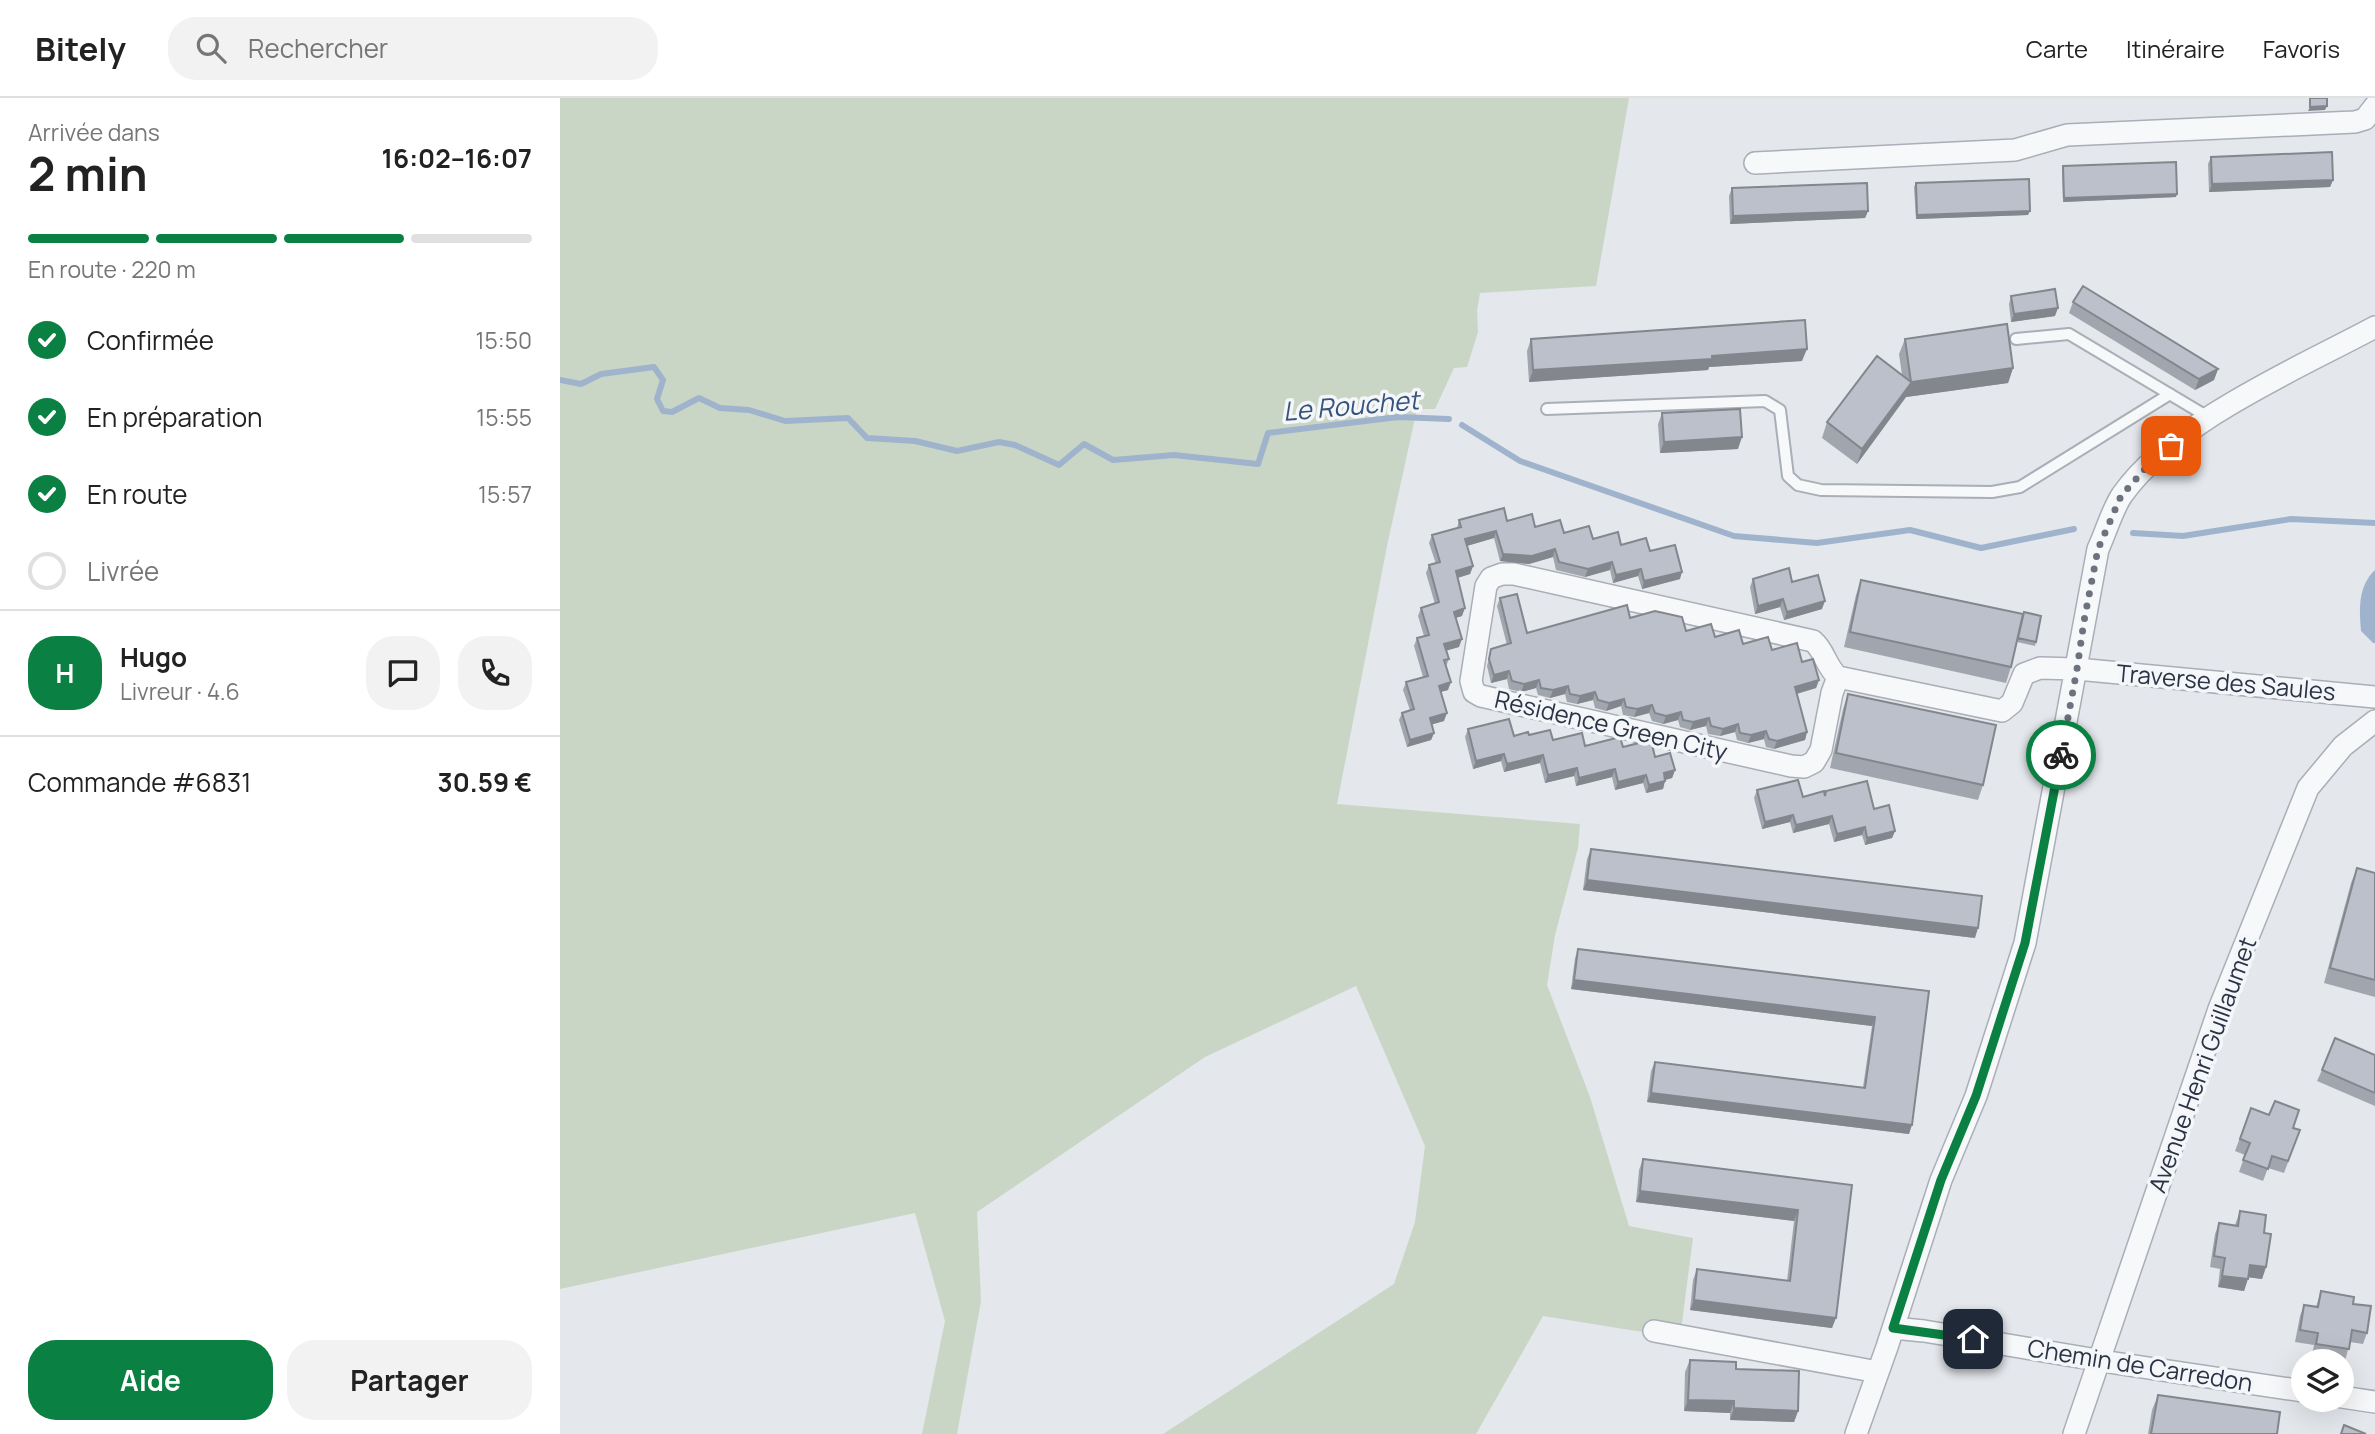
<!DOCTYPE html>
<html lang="fr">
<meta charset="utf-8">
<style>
:root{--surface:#fff;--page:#f2f2f2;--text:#222;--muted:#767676;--line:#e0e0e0;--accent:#0b8043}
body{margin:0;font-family:Manrope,sans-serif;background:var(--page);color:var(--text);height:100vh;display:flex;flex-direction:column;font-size:26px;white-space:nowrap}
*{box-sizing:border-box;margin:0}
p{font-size:23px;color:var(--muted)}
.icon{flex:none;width:38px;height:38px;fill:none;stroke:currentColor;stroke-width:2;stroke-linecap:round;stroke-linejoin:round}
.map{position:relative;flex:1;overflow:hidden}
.sheet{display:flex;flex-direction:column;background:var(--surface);width:560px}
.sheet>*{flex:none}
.buttons{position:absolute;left:1731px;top:1251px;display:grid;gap:14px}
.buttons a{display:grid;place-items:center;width:63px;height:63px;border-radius:50%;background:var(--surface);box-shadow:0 7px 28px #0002;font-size:35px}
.pin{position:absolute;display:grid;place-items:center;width:60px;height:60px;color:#fff;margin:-30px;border-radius:14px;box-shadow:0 4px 10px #0006}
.courier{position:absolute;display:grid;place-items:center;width:70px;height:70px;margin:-35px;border:5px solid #0b8043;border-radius:50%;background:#fff;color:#222;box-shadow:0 2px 9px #0007}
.head em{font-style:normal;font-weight:700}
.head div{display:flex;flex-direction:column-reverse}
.head{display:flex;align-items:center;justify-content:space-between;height:119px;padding:0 28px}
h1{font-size:46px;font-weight:700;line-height:52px}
.bar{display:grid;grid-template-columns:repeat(4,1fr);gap:10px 7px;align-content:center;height:84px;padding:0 28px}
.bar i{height:9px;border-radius:5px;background:var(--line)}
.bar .selected{background:var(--accent)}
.bar p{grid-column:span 4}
.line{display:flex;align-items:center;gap:18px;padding:0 28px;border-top:2px solid var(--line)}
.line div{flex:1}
.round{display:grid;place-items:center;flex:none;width:74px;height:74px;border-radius:28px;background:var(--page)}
ol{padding:0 28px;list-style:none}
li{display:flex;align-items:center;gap:21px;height:77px}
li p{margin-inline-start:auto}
li .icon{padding:7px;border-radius:50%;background:var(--accent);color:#fff;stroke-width:4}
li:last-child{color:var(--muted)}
li i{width:38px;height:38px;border:4px solid var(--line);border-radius:50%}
.action{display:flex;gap:14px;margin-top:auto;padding:14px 28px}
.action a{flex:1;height:80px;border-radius:28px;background:var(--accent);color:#fff;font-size:28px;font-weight:700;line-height:80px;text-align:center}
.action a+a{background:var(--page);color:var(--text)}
header{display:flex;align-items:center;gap:42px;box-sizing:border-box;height:98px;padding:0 35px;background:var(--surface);border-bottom:2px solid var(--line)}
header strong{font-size:33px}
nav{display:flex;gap:38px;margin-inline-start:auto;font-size:24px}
.search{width:490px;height:63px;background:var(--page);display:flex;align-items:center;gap:18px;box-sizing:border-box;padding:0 24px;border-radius:28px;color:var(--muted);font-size:26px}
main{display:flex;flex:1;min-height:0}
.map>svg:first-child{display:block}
</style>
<header>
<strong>Bitely</strong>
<div class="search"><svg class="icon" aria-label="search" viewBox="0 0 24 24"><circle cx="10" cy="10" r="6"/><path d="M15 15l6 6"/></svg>Rechercher</div>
<nav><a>Carte</a><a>Itinéraire</a><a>Favoris</a></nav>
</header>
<main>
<section class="sheet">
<div class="head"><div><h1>2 min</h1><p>Arrivée dans</p></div><em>16:02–16:07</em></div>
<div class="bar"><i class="selected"></i><i class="selected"></i><i class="selected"></i><i></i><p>En route · 220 m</p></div>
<ol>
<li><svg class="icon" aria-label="check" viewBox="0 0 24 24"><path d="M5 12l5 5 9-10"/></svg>Confirmée<p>15:50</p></li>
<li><svg class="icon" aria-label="check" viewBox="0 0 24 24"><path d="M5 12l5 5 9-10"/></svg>En préparation<p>15:55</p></li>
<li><svg class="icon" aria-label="check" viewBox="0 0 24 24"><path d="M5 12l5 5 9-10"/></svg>En route<p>15:57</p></li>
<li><i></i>Livrée</li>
</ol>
<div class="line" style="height:126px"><b class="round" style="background:var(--accent);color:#fff">H</b><div><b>Hugo</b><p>Livreur · 4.6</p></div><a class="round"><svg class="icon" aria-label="chat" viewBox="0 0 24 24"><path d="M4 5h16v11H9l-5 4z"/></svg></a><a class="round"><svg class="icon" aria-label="phone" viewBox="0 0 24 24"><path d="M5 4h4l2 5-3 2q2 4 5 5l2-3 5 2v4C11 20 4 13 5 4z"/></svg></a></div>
<div class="line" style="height:91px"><div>Commande #6831</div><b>30.59 €</b></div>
<div class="action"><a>Aide</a><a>Partager</a></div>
</section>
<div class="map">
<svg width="1815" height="1336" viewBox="0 0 1815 1336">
<rect width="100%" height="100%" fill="#e4e7ec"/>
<path fill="#c9d6c5" d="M 0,0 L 1069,0 L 1036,188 L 920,195 L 917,213 L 918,234 L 907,269 L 894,270 L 875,311 L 857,311 L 827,448 L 777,706 L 1020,726 L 1018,750 L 995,837 L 987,887 L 1030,999 L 1069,1128 L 1133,1140 L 1120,1240 L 983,1218 L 916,1336 L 603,1336 L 834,1186 L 855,1124 L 865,1048 L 796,888 L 645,959 L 417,1114 L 421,1203 L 397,1336 L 362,1336 L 385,1223 L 355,1115 L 0,1191 Z"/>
<path fill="#9fb4cc" d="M 1815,472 L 1815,545 L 1813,545 L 1801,533 C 1799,511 1798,488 1815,472 Z"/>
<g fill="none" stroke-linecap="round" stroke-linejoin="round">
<path stroke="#9fb4cc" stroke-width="6" d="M 0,282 L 21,286 L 41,276 L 94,269 L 103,282 L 97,301 L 103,313 L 112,314 L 139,300 L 160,310 L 189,312 L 225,323 L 288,320 L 307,340 L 355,343 L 397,353 L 439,344 L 455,347 L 499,367 L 524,346 L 553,362 L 614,357 L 698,366 L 708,335 L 838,319 L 889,321
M 902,327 L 960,363 L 1174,438 L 1257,445 L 1350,432 L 1421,450 L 1514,431
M 1573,435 L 1623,438 L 1731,421 L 1815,425"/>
<g stroke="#a9aeb7" stroke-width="14">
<path id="service" d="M 1456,241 L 1509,236 L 1648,319
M 987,311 L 1205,303 L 1220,312 L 1228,378 L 1238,387 L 1261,392 L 1432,394 L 1460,389 L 1610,296"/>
</g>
<g stroke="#a9aeb7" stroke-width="24">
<path id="minor" d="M 1195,65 L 1455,52 L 1507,37 L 1795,24 L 1805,21 L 1815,8
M 942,476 L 954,476 L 1253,543 C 1265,553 1266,569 1278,579 L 1272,595 L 1261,652 L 1254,664 L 1244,669 L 1231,668 L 921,598 L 914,594 L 911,583 L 926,488 L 931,480 Z
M 1278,579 L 1442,613 L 1452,605 L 1464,576 L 1480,570 L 1517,571 L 1815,599
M 1333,1230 L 1364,1233 L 1555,1265 L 1743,1293
M 1094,1233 L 1318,1274
M 1782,1299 L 1815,1304
M 1296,1336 L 1327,1249 L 1381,1082 L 1416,998 L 1465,845 L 1538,451 C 1546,434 1552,412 1562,397 C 1616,322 1735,272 1815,229
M 1514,1336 L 1659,911 L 1748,690 L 1783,648 L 1815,623"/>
</g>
<use href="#service" stroke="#f7f8fa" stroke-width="10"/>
<use href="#minor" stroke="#f7f8fa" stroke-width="21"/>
</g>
<path fill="#a1a5ae" d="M 1651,59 L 1773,82 L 1770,89 L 1649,94 L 1648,66 Z
M 1503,68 L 1616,99 L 1503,104 L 1502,72 Z
M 1356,85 L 1468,117 L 1356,121 L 1354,89 Z
M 1172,90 L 1308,113 L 1305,120 L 1170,126 L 1169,98 Z
M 1451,198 L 1495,218 L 1451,224 L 1449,206 Z
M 1513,204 L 1658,271 L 1654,282 L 1635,292 L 1509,215 Z
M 971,241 L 1242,263 L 1149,269 L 1148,272 L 969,284 L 967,253 Z
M 1345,241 L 1453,270 L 1448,285 L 1346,299 L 1297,366 L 1262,340 L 1267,324 L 1342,277 L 1339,256 Z
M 1102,315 L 1178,351 L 1100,355 L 1098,326 Z
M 899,422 L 947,423 L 1090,453 L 1120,481 L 1082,491 L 1078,478 L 1053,485 L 1050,472 L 1025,479 L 996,472 L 993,459 L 969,466 L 940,463 L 934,440 L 907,448 L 913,468 L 910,476 L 898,480 L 902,518 L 896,520 L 899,549 L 886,552 L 889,561 L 886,568 L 888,592 L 881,594 L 884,623 L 871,626 L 874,635 L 871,642 L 847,649 L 839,622 L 842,615 L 850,612 L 843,592 L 846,584 L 863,579 L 854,548 L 857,540 L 864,538 L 858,518 L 861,510 L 875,506 L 866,475 L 869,467 L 876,466 L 869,445 L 872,437 L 897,430 Z
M 1193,481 L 1232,484 L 1262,511 L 1224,522 L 1220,509 L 1195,516 L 1190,489 Z
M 1301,482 L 1476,544 L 1475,548 L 1457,544 L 1451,569 L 1446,585 L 1284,549 L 1296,497 Z
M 940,500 L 967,535 L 1070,520 L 1183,546 L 1212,552 L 1242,564 L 1259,582 L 1256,590 L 1237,596 L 1247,634 L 1245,642 L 1214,651 L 1206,649 L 1204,641 L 1188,645 L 1177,642 L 1175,634 L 1160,638 L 1148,636 L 1146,628 L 1130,632 L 1120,629 L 1118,622 L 1103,626 L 1092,623 L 1089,615 L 1074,619 L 1063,617 L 1061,608 L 1046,613 L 1035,610 L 1033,602 L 1017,606 L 1007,604 L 1005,596 L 990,600 L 978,597 L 976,590 L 961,594 L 949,591 L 947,581 L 931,585 L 927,568 L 931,551 L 947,547 L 937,508 Z
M 1288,596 L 1423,687 L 1418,702 L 1270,670 L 1283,611 Z
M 908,631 L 954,638 L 969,637 L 1025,648 L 1063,649 L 1095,659 L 1115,672 L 1112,680 L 1105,682 L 1103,691 L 1086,695 L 1083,685 L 1055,692 L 1052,679 L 1016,688 L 1014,678 L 985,685 L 980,665 L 944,674 L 941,663 L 913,671 L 905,639 Z
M 1197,692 L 1243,699 L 1265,697 L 1314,711 L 1335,733 L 1332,740 L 1305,747 L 1302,737 L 1274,744 L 1269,726 L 1233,735 L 1230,724 L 1202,731 L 1194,700 Z
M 1031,751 L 1415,840 L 1023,792 L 1027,761 Z
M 1797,770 L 1815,775 L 1815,899 L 1764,885 L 1791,785 Z
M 1018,851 L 1369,893 L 1349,1036 L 1087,1004 L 1091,973 L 1095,964 L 1303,989 L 1312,928 L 1011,891 L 1015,860 Z
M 1815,957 L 1815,1008 L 1757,983 L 1762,972 Z
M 1691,1010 L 1740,1032 L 1724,1075 L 1708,1070 L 1703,1083 L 1679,1074 L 1685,1057 L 1675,1053 Z
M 1083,1061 L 1292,1087 L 1272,1230 L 1130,1212 L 1133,1182 L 1137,1171 L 1227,1183 L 1234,1123 L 1076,1104 L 1079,1072 Z
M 1680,1113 L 1704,1135 L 1706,1169 L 1702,1181 L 1688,1179 L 1684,1193 L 1658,1189 L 1660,1171 L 1650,1169 L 1655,1136 L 1659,1125 L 1675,1127 Z
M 1761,1193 L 1793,1206 L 1807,1235 L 1803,1246 L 1790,1244 L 1785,1263 L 1752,1257 L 1754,1247 L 1735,1244 L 1740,1218 L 1744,1207 L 1756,1209 Z
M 1130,1262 L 1176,1271 L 1238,1313 L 1234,1324 L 1170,1322 L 1170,1315 L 1124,1313 L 1125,1274 Z
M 1598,1297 L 1717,1336 L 1588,1336 L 1592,1312 Z"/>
<path fill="#83868d" d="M 1767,8 L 1765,12 L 1748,13 L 1750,9 Z
M 1773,82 L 1770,89 L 1649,94 L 1652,86 Z
M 1617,96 L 1616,99 L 1503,104 L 1504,100 Z
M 1308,113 L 1305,120 L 1170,126 L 1173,118 Z
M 1470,113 L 1468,117 L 1356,121 L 1357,117 Z
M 1498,210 L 1495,218 L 1451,224 L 1454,216 Z
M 1247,251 L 1242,263 L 1149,269 L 1148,272 L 969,284 L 973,272 L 1152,258 Z
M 1453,270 L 1448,285 L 1346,299 L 1297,366 L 1302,351 L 1352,284 Z
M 1658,271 L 1654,282 L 1635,292 L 1639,281 Z
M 1182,339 L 1178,351 L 1100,355 L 1104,344 Z
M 936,433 L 934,440 L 903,449 L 905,441 Z
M 995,451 L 993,459 L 969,466 L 940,463 L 943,456 Z
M 1052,464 L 1050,472 L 1025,479 L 1028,471 Z
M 913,468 L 910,476 L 893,481 L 896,473 Z
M 1081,471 L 1078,478 L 1053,485 L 1056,477 Z
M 1122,474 L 1120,481 L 1082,491 L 1084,483 Z
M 1223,501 L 1220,509 L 1195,516 L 1198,508 Z
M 1265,503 L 1262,511 L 1224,522 L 1227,514 Z
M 905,510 L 902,518 L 891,521 L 894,514 Z
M 902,541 L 899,549 L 882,554 L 884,546 Z
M 949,573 L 947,581 L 931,585 L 934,577 Z
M 979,582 L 976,590 L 961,594 L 964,586 Z
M 1259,582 L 1256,590 L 1232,597 L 1235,589 Z
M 891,584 L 888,592 L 876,595 L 879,588 Z
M 1008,588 L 1005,596 L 990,600 L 993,592 Z
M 1035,594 L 1033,602 L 1017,606 L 1020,598 Z
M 1064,601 L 1061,608 L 1046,613 L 1049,605 Z
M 1092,607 L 1089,615 L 1074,619 L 1077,611 Z
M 1121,614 L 1118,622 L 1103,626 L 1106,618 Z
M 887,615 L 884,623 L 867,628 L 870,620 Z
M 1149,620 L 1146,628 L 1130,632 L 1133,624 Z
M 1178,626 L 1175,634 L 1160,638 L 1163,631 Z
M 1206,633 L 1204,641 L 1188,645 L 1191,637 Z
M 1247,634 L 1245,642 L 1214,651 L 1217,643 Z
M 874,635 L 871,642 L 847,649 L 850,642 Z
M 944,656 L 941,663 L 913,671 L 916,663 Z
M 983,657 L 980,665 L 944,674 L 947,666 Z
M 1017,670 L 1014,678 L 985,685 L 988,677 Z
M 1055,671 L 1052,679 L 1016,688 L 1019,680 Z
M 1115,672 L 1112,680 L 1101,683 L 1104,675 Z
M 1086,677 L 1083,685 L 1055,692 L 1058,684 Z
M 1105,683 L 1103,691 L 1086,695 L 1089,687 Z
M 1233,717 L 1230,724 L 1202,731 L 1205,724 Z
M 1272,718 L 1269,726 L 1233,735 L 1236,727 Z
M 1305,729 L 1302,737 L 1274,744 L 1277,736 Z
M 1335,733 L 1332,740 L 1305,747 L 1307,740 Z
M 1027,782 L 1418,830 L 1415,840 L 1023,792 Z
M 1014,882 L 1315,919 L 1312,928 L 1011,891 Z
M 1091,995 L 1352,1027 L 1349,1036 L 1087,1004 Z
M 1080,1093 L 1238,1112 L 1234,1123 L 1076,1104 Z
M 1690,1167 L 1706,1169 L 1702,1181 L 1686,1179 Z
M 1662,1178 L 1688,1181 L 1684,1193 L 1658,1189 Z
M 1134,1202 L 1276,1220 L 1272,1230 L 1130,1212 Z
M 1128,1302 L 1174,1303 L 1170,1315 L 1124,1313 Z
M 1174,1310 L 1238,1313 L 1234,1324 L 1170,1322 Z"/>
<path fill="#bbc0ca" stroke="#83868d" stroke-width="2" d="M 1750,0 L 1767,0 L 1767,8 L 1750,9 Z
M 1772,54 L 1773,82 L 1652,86 L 1651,59 Z
M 1616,64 L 1617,96 L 1504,100 L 1503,68 Z
M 1469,81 L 1470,113 L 1357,117 L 1356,85 Z
M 1307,85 L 1308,113 L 1173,118 L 1172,90 Z
M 1523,188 L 1658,271 L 1639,281 L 1513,204 Z
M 1495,191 L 1498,210 L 1454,216 L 1451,198 Z
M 1245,222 L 1247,251 L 1152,258 L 1152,261 L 973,272 L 971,241 Z
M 1447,226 L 1453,270 L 1352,284 L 1302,351 L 1267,324 L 1317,258 L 1351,284 L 1345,241 Z
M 1180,311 L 1182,339 L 1104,344 L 1102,315 Z
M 944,410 L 947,423 L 972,416 L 975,429 L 1000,422 L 1004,435 L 1029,428 L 1033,441 L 1058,434 L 1061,447 L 1086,440 L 1090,453 L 1115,447 L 1122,474 L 1084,483 L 1081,471 L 1056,477 L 1052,464 L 1028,471 L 999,464 L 995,451 L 972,458 L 943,456 L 936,433 L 905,441 L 913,468 L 896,473 L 905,510 L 894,514 L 902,541 L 884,546 L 889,561 L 884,562 L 891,584 L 879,588 L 887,615 L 870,620 L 874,635 L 850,642 L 842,615 L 854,611 L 846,584 L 868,578 L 857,540 L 869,537 L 861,510 L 879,504 L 869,467 L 880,464 L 872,437 L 901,429 L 899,422 Z
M 1229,470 L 1232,484 L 1258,477 L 1265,503 L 1227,514 L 1223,501 L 1198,508 L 1193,481 Z
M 1301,482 L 1463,516 L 1451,569 L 1290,534 Z
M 957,496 L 967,535 L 1067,507 L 1070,520 L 1095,513 L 1122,519 L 1126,533 L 1151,526 L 1155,539 L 1179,532 L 1183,546 L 1208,539 L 1212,552 L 1237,545 L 1242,564 L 1253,561 L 1259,582 L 1235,589 L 1247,634 L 1217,643 L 1209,641 L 1206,633 L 1191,637 L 1180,635 L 1178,626 L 1163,631 L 1151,628 L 1149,620 L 1133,624 L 1123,622 L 1121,614 L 1106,618 L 1095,615 L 1092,607 L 1077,611 L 1066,609 L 1064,601 L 1049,605 L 1038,602 L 1035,594 L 1020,598 L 1010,596 L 1008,588 L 993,592 L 981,590 L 979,582 L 964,586 L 952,583 L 949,573 L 934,577 L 929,561 L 931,551 L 951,545 L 940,500 Z
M 1464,514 L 1481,518 L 1476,544 L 1458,540 Z
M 1288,596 L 1436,627 L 1423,687 L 1276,655 Z
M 949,621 L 954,638 L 968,634 L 969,637 L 990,632 L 993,642 L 1022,635 L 1025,648 L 1060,639 L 1063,649 L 1091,642 L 1095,659 L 1110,655 L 1115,672 L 1104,675 L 1105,683 L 1089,687 L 1086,677 L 1058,684 L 1055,671 L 1019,680 L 1017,670 L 988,677 L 983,657 L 947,666 L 944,656 L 916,663 L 908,631 Z
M 1238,682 L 1243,699 L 1264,693 L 1265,698 L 1266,693 L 1307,683 L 1314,711 L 1329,707 L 1335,733 L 1307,740 L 1305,729 L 1277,736 L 1272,718 L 1236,727 L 1233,717 L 1205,724 L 1197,692 Z
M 1031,751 L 1422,798 L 1418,830 L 1027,782 Z
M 1797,770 L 1815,775 L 1815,882 L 1770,870 Z
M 1018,851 L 1369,893 L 1352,1027 L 1091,995 L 1095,964 L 1305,990 L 1315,919 L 1014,882 Z
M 1775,940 L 1815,957 L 1815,995 L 1762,972 Z
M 1715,1003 L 1739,1012 L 1733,1030 L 1740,1032 L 1728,1063 L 1712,1058 L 1708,1071 L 1683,1062 L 1690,1045 L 1680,1041 L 1691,1010 L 1709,1017 Z
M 1083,1061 L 1292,1087 L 1276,1220 L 1134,1202 L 1137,1171 L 1230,1183 L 1238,1112 L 1080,1093 Z
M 1680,1113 L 1706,1117 L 1704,1135 L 1711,1136 L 1706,1169 L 1690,1167 L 1688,1181 L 1662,1178 L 1665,1160 L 1654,1158 L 1659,1125 L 1678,1128 Z
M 1761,1193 L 1794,1199 L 1793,1206 L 1811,1208 L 1807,1235 L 1792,1232 L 1789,1251 L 1756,1246 L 1758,1235 L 1740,1232 L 1744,1207 L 1758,1209 Z
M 1130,1262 L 1176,1264 L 1176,1271 L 1239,1273 L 1238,1313 L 1174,1310 L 1174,1303 L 1128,1302 Z
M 1598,1297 L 1720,1314 L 1717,1336 L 1591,1336 Z
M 1784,1327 L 1806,1336 L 1781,1336 Z"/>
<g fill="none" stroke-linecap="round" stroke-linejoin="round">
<path stroke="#6c737f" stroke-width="7" stroke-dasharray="0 12.6" d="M 1501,657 L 1517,571 L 1524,523 L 1538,451 L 1561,398 L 1593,362 L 1611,348"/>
<path stroke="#0b8043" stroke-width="9" d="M 1413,1241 L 1333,1230 L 1381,1082 L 1416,998 L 1465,845 L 1501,657"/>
</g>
<g text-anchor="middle" stroke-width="7" stroke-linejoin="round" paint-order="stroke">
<g font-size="24" fill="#2b3445" stroke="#f4f6f9">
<text transform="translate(1666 585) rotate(5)" y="8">Traverse des Saules</text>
<text transform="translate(1051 628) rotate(13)" y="8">Résidence Green City</text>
<text transform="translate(1643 967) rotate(-70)" y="8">Avenue Henri Guillaumet</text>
<text transform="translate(1580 1268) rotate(9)" y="8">Chemin de Carredon</text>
</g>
<g font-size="26" font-style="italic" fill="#34527a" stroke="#f4f6f9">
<text transform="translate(791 308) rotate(-5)" y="9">Le Rouchet</text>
</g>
</g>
</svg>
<div class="buttons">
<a><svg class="icon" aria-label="layers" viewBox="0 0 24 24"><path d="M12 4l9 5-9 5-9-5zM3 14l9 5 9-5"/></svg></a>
</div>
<div class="pin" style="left:1611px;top:348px;background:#ea580c"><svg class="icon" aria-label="bag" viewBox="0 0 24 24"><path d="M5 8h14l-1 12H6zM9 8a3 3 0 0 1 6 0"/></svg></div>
<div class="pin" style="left:1413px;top:1241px;background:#1f2937"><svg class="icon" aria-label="home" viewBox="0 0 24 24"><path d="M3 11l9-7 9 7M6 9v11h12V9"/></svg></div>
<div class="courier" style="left:1501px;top:657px"><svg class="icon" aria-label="bike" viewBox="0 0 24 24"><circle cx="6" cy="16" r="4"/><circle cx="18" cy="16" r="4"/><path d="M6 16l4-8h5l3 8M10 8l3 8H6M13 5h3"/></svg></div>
</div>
</main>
